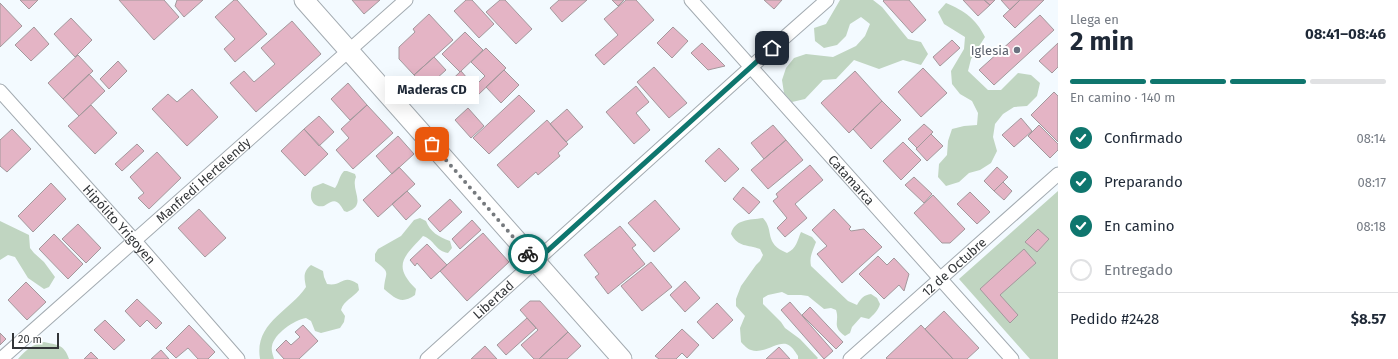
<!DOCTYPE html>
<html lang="es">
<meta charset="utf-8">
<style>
:root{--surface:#fff;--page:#f6f6f7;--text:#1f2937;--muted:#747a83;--line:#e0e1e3;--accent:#0f766e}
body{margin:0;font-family:"Fira Sans",sans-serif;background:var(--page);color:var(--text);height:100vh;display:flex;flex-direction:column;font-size:15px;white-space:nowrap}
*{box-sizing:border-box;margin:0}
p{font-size:13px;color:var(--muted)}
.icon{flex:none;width:22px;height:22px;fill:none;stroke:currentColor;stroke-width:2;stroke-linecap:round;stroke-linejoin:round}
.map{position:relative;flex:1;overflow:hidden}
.drawer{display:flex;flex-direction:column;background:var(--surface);width:340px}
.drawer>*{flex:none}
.scale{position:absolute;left:12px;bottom:10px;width:47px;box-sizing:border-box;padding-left:4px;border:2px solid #323538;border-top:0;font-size:11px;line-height:14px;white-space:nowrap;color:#323538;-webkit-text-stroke:3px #fff;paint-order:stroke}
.pin{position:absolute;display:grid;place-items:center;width:34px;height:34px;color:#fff;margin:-17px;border-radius:8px;box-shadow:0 2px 6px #0006}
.courier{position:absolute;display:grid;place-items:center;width:40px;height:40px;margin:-20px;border:3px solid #0f766e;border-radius:50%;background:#fff;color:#222;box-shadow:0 1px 5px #0007}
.bubble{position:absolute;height:28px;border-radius:0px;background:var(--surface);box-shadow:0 4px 16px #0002;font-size:13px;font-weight:700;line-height:28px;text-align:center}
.overview em{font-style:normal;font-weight:700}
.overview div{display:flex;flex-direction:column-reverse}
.overview{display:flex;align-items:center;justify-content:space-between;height:68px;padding:0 12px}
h1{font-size:26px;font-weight:700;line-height:30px}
.bar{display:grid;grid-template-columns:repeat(4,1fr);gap:6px 4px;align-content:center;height:48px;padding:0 12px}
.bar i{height:5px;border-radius:3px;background:var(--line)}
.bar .active{background:var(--accent)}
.bar p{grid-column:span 4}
.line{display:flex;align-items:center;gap:10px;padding:0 12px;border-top:1px solid var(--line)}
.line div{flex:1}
ol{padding:0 12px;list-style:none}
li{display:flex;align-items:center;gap:12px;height:44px}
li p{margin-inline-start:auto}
li .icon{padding:4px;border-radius:50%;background:var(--accent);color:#fff;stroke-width:4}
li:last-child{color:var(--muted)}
li i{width:22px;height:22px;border:2px solid var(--line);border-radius:50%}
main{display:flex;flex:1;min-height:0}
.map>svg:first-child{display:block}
</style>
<main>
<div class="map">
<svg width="1058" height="359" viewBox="0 0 1058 359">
<rect width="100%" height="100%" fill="#f3faff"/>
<path fill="#c0d5c1" d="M 840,0 L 873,0 L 882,7 L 908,39 L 921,42 L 928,54 L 921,65 L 903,60 L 879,69 L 854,60 L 836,79 L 823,80 L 805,99 L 792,102 L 784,93 L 782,80 L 786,68 L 794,58 L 806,54 L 833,57 L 856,46 L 865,36 L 870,24 L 861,17 L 850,24 L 846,36 L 837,45 L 824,48 L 815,41 L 814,28 L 826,24 Z
M 946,3 C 965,11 976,19 985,37 L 971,59 L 968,71 L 988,90 L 1001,90 L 1018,73 L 1031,75 L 1040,83 L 1037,96 L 1027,106 L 1014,107 L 1003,114 L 995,124 L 993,137 L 997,151 L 991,163 L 980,170 L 969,173 L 959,182 L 946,186 L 938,177 L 939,164 L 947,155 L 948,141 L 952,129 L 964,126 L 977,125 L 978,113 L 972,101 L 960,94 L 952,84 L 951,71 L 964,49 L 965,37 L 944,24 L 938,12 Z
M 344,171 L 347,171 L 355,174 L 356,177 C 350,190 368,205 347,212 L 344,211 C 338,200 335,198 324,206 C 312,208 308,197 313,187 L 323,183 L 335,188 C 339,183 339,176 344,171 Z
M 1058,191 L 1058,359 L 1030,359 L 959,279 Z
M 420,218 L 426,221 C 430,232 439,237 450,241 L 452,248 L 448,253 C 435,251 435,240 423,236 C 404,257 392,265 416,289 L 415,295 C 401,305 395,298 384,289 C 385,271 392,274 375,261 L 375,254 L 378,249 L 401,236 L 414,220 Z
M 763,218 C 775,231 763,243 787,253 C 797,248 797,241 801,232 L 812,237 L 816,242 C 813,251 809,256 811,266 L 848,301 L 857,305 C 861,298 864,295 871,294 L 877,298 L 880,304 C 878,311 874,314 869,319 L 861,317 L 852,327 L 850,333 L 845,336 C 831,326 840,322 836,310 L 831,308 L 824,309 L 808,296 L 801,295 L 788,295 L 782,292 L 768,295 L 763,298 L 763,304 L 781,322 L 785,328 L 800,339 L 818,358 L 817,359 L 798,359 L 798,356 C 796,353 793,348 790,346 C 780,338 765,355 751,350 C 747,349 744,345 741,342 L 740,328 L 745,316 L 736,306 L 736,299 L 741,286 L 756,265 L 760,261 L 763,255 L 760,249 C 747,244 739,248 731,234 C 735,219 749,220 763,218 Z
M 0,221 L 29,235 L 30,248 L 34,253 L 44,262 L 55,277 L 49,287 L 44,289 L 28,278 L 15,257 L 8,255 L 0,260 Z
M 311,265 L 323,271 L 324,277 L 327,284 C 343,287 342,273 358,284 L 359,290 C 353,298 344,300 341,310 L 345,316 L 344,322 L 340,328 L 321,333 L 315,331 L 311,321 L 306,318 C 294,320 274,334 272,346 C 271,351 273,355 274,359 L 260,359 C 254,323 289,312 306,287 C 304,277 303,272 311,265 Z
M 44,342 C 57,345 64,344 69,359 L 18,359 C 25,351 32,344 44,342 Z"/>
<path fill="#e4b4c5" stroke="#a3989c" d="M 20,0 L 38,0 L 29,9 Z
M 119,0 L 164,0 L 179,17 L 154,40 Z
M 177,0 L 203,0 L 184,17 L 175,6 Z
M 234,0 L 237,0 L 267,34 L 235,62 L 224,49 L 235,39 L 215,17 Z
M 352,0 L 380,0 L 364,14 Z
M 466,0 L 472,0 L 494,24 L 479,38 L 454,11 Z
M 500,0 L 505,0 L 532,29 L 516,44 L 486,12 Z
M 559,0 L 587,0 L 562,22 L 550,8 Z
M 612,0 L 624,0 L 618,6 Z
M 626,0 L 636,0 L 654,20 L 604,65 L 595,55 L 618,35 L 604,19 Z
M 764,0 L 782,0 L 774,9 Z
M 884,0 L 909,0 L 926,20 L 912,33 L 883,1 Z
M 963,0 L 984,0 L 990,5 L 978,16 Z
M 984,0 L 995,0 L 990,5 Z
M 1001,0 L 1020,0 L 1010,10 Z
M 1020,0 L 1044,0 L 1015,28 L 1003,16 Z
M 0,3 L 22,26 L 0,47 Z
M 429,14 L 453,40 L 414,75 L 399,59 L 399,47 L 415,32 L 413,29 Z
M 1040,15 L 1054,30 L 994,85 L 979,70 Z
M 71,18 L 92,40 L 75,57 L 54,34 Z
M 292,21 L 321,54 L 256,112 L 230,83 L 244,71 L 254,82 L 275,64 L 261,48 Z
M 34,27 L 49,44 L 31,61 L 15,45 Z
M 673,27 L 688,41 L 672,58 L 657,43 Z
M 465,32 L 483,50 L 460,72 L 442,54 Z
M 952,40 L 960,48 L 940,66 L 933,57 Z
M 702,43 L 725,66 L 708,70 L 691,53 Z
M 1058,43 L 1058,67 L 1052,73 L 1039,61 Z
M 486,48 L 506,68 L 477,96 L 471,90 L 485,76 L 471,62 Z
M 78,55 L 93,71 L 63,99 L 48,83 Z
M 434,57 L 446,70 L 426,88 L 414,75 Z
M 118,61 L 127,71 L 109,89 L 100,79 Z
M 654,67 L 687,103 L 669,118 L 637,82 Z
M 923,68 L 947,93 L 921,117 L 898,92 Z
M 504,70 L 519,85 L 501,103 L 486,87 Z
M 461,71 L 474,86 L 455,104 L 441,90 Z
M 855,71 L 882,101 L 849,133 L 821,103 Z
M 89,74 L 105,91 L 79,116 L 63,99 Z
M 348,83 L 367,105 L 350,120 L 331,99 Z
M 636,86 L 649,102 L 636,113 L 650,130 L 634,144 L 606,112 Z
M 192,89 L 218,117 L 187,146 L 152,109 L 168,94 L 177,102 Z
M 1054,92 L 1058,96 L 1058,142 L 1031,115 Z
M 519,95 L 535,111 L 489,154 L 473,138 Z
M 882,101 L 901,120 L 871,149 L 853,129 Z
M 91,105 L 117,133 L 95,154 L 68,126 Z
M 367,105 L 393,133 L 353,169 L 336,150 L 349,138 L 341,129 Z
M 468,108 L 484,126 L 471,138 L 455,120 Z
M 567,109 L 583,127 L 566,142 L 550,124 Z
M 319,116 L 334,132 L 319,146 L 304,129 Z
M 1021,118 L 1032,131 L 1014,147 L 1002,135 Z
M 547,120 L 568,144 L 558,153 L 560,156 L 538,175 L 536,172 L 518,188 L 497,165 Z
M 924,124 L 933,132 L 917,148 L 908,139 Z
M 773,125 L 786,140 L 764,159 L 751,143 Z
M 1039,125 L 1058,144 L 1058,150 L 1050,158 L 1028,136 Z
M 12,129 L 31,149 L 7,172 L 0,166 L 0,140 Z
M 304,129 L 328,154 L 305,176 L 281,151 Z
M 931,134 L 943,146 L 927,161 L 916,149 Z
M 398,136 L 414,154 L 392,174 L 376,156 Z
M 786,140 L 803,160 L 768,189 L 751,170 Z
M 903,142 L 921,160 L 901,180 L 883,161 Z
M 137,144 L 144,151 L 122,171 L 115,164 Z
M 719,148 L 739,169 L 725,182 L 705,161 Z
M 157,152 L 181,178 L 149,209 L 138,198 L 144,193 L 130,177 Z
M 810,165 L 823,180 L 795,204 L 807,218 L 785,237 L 777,228 L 787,218 L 773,201 L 778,197 L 776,194 Z
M 399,167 L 415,184 L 378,217 L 363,200 Z
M 997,167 L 1008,177 L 994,191 L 984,181 Z
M 914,177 L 932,194 L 924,203 L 905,185 Z
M 1003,182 L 1012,191 L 1004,200 L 994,191 Z
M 51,183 L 66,199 L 33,232 L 18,216 Z
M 743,187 L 760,202 L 749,214 L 733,199 Z
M 407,191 L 421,206 L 406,220 L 392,204 Z
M 970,192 L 990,212 L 977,224 L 957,204 Z
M 933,195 L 965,229 L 950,243 L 942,243 L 914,213 Z
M 450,199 L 462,212 L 440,232 L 428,219 Z
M 655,200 L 680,229 L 654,252 L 628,223 Z
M 199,209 L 226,238 L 205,257 L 178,228 Z
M 834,209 L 851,227 L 849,229 L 851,231 L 864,229 L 882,247 L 842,283 L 817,254 L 827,246 L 812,230 Z
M 472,220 L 481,230 L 460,249 L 452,239 Z
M 78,224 L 101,248 L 86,263 L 62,239 Z
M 620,226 L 636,245 L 632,248 L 645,264 L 608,294 L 595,277 L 599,274 L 584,255 Z
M 1038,229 L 1049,239 L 1037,252 L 1025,242 Z
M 483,233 L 509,262 L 467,301 L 440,271 Z
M 54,234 L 83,264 L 68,279 L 39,249 Z
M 427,244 L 447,265 L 431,279 L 417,263 L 415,266 L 410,260 Z
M 1024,249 L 1036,263 L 1000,295 L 1018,315 L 1010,323 L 980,289 Z
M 878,256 L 887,265 L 894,258 L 909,274 L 904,291 L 899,285 L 884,299 L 859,274 Z
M 651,262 L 672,287 L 642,311 L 621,286 Z
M 685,281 L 700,298 L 685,312 L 670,295 Z
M 26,282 L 46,302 L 27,320 L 8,300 Z
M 137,299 L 162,323 L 156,329 L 147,320 L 140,327 L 125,311 Z
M 530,301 L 540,301 L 568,332 L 539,359 L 534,359 L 521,345 L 538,330 L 520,310 Z
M 790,302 L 833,351 L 824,359 L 781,310 Z
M 717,303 L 733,320 L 713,339 L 697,322 Z
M 810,307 L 843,342 L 836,349 L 802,315 Z
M 944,311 L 979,348 L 967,359 L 953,359 L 925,329 Z
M 527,318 L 536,328 L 506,355 L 497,345 Z
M 105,320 L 125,340 L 114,350 L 94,330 Z
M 189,325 L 215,352 L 208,359 L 198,359 L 188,348 L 176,358 L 166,348 Z
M 303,325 L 318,341 L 299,359 L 284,359 L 276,350 L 286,340 L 291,345 L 300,337 L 295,332 Z
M 921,325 L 953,359 L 887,359 L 886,358 Z
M 682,329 L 699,345 L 687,358 L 682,353 L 676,359 L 659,359 L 655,356 Z
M 568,332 L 581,346 L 567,359 L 539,359 Z
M 0,333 L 6,339 L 0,345 Z
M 485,346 L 497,359 L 471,359 Z
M 779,347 L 790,359 L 766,359 Z
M 161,350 L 169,359 L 151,359 Z
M 91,352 L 98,359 L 84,359 Z"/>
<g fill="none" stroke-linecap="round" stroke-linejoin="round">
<g stroke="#a3abb1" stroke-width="15">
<g id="street">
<path id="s1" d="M 691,0 L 1012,359"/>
<path id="s2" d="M 0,91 L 134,240 L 238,359"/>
<path id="s3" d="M 1,359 L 406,0"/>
<path id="s4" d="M 427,359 L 751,67 L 827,0"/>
<path id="s5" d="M 850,359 L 1058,174"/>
</g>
</g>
<g stroke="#a3abb1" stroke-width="21">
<path id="secondary" d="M 304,0 L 622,359"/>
</g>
<use href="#street" stroke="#fff" stroke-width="13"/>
<use href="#secondary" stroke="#fff" stroke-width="19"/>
</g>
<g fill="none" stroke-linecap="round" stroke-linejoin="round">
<path stroke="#767a7e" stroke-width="4" stroke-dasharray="0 7.2" d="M 432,144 L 528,254"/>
<path stroke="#0f766e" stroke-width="5" d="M 528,254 L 535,262 L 772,48"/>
</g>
<circle fill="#6b7280" stroke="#fff" stroke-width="1.5" cx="1017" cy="50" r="4"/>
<g text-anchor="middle" stroke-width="4" stroke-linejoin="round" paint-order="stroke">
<g font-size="13" fill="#5b616d" stroke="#fff" text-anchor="end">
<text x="1009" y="55">Iglesia</text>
</g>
<g font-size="13" fill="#323538" stroke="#fff">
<text dy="5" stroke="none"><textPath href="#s3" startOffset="270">Manfredi Hertelendy</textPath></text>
<text dy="5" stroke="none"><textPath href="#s1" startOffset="241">Catamarca</textPath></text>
<text dy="5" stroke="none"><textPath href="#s2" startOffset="179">Hipólito Yrigoyen</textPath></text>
<text dy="5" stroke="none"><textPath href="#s5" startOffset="139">12 de Octubre</textPath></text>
<text dy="5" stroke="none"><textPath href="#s4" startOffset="89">Libertad</textPath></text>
</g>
</g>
</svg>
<div class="scale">20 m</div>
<div class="pin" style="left:432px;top:144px;background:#ea580c"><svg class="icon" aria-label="bag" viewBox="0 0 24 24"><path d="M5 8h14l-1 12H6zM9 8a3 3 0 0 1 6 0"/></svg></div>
<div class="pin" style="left:772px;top:48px;background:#1f2937"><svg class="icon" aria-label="home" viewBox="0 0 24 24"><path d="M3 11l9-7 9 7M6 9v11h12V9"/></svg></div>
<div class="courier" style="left:528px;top:254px"><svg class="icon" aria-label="bike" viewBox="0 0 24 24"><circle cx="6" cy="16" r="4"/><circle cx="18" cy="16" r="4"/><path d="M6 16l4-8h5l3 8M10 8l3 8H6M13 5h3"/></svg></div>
<div class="bubble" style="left:385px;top:76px;width:94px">Maderas CD</div>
</div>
<section class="drawer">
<div class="overview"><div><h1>2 min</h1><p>Llega en</p></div><em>08:41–08:46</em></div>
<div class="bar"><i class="active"></i><i class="active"></i><i class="active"></i><i></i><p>En camino · 140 m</p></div>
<ol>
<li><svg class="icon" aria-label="check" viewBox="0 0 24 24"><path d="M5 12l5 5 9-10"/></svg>Confirmado<p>08:14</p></li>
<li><svg class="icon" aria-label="check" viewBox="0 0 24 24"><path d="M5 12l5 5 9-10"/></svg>Preparando<p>08:17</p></li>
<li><svg class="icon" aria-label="check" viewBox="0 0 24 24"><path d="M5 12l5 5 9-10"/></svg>En camino<p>08:18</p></li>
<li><i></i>Entregado</li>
</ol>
<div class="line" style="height:52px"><div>Pedido #2428</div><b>$8.57</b></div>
</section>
</main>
